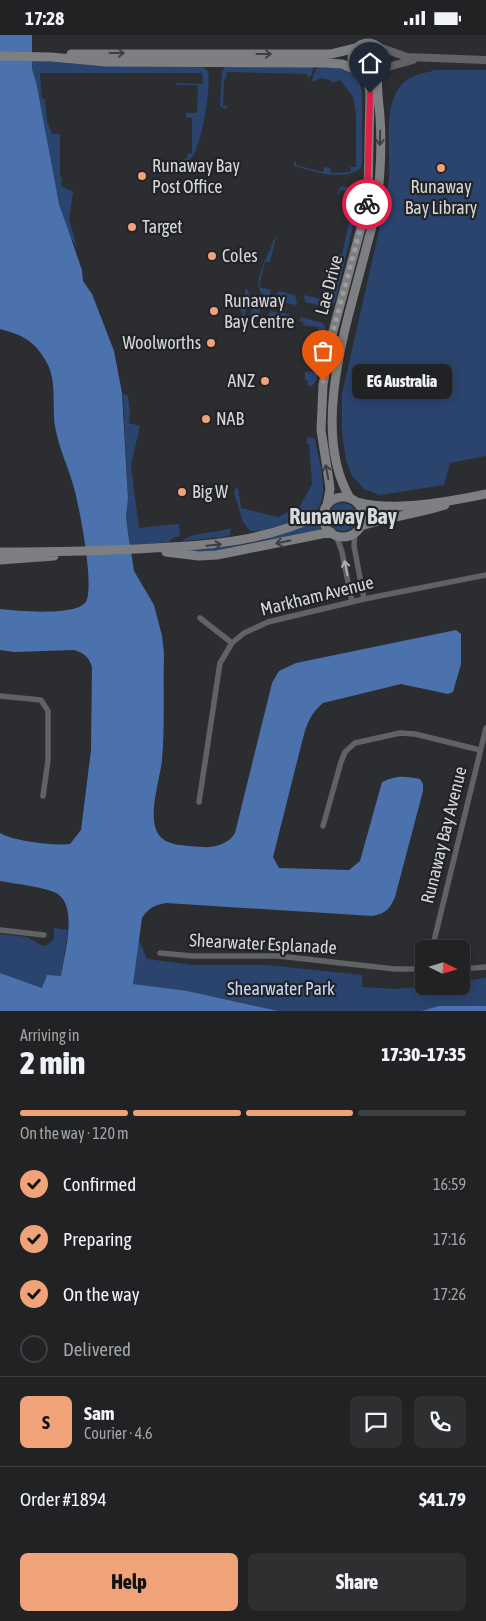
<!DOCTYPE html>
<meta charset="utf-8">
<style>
:root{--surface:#202224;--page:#2d2f31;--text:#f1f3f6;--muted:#a2a4a6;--line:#3d3f41;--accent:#f0a279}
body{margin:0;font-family:"Asap Condensed",sans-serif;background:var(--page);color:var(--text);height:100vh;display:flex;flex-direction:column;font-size:19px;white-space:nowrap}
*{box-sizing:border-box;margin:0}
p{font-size:16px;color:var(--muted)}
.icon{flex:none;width:28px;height:28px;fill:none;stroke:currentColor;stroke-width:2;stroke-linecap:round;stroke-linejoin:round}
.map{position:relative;height:976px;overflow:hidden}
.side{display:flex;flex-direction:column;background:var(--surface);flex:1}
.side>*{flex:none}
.needle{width:32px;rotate:95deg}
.fabs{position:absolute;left:415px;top:905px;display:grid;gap:10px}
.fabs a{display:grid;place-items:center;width:55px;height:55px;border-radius:8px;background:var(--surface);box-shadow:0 2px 12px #0003,0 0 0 1px var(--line);font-size:25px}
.pin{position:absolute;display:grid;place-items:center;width:42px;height:42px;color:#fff;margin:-51px -21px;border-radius:50% 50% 50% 0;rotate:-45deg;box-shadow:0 0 5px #0007}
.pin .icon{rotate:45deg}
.courier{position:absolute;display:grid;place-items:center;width:50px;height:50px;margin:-25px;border:4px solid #e11d48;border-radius:50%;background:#fff;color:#222;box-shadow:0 1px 6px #0007}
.bubble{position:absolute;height:35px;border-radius:8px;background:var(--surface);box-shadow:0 2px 12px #0003,0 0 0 1px var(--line);font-size:16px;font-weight:800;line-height:35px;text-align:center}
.headline em{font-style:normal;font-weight:800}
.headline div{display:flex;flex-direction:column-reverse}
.headline{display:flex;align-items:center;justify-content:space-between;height:85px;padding:0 20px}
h1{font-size:32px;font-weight:800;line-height:38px}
.bar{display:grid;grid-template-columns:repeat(4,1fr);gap:8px 5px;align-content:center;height:60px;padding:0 20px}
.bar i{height:6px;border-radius:4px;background:var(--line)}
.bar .selected{background:var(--accent)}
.bar p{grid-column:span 4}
.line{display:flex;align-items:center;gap:12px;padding:0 20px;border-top:1px solid var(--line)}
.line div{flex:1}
.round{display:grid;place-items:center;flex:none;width:52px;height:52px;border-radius:8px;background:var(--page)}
ol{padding:0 20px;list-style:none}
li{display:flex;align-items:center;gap:15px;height:55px}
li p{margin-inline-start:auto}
li .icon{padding:5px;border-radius:50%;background:var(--accent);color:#111;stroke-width:4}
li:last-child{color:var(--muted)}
li i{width:28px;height:28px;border:2px solid var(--line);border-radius:50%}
.cta{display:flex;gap:10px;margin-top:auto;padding:10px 20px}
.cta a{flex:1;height:58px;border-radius:8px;background:var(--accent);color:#111;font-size:20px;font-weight:800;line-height:58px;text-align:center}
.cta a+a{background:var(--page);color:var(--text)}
.status{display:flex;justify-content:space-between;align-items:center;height:35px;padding:0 25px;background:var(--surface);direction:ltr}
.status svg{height:14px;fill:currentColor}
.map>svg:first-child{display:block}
</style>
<div class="status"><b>17:28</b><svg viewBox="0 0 49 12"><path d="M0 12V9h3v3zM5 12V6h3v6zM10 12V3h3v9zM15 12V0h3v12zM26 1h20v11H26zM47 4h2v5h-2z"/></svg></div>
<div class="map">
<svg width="486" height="976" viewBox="0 0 486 976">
<rect width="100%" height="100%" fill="#2b2d30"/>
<path fill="#2a446e" d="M356 24a12 12 0 1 1 24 0a12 12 0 1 1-24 0Z
M 32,25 L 100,31 L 202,31 L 208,36 C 211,53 202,109 192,122 C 187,128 179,131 171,132 L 170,127 L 174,131 L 188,122 L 187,119 L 192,118 L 192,83 L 186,82 L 186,78 L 197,78 L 198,50 L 176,50 L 176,48 L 203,49 L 202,38 L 40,38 L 42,64 L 45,64 L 47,86 L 52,99 L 60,99 L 60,141 L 62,144 L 61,151 L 73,157 L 69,185 L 77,212 L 70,202 L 59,169 L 32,34 Z
M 325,31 C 345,34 355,34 362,55 L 362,128 L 361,133 C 344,147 315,137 295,131 L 293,129 L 296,125 L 296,130 L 323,137 L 324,132 L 330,133 L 331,138 L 351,137 L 350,132 L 356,132 L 356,79 L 353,62 L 340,45 L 331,48 L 331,45 L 322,43 L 311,47 L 316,34 Z
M 225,32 L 313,32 L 312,39 L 309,42 L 307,42 L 307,39 L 227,37 L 226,43 L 224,44 L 223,71 L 228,71 L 226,74 L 220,71 L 222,37 Z
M 433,35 L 486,35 L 486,421 L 450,428 L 444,450 L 380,460 L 364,454 L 352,441 L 346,425 L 342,399 L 342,359 L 385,169 C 386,160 388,151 389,142 C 391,114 382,71 402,49 C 410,41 422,38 433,36 Z
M 341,151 L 357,154 L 360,161 L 358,170 L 335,267 L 329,273 L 305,267 L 304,260 L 329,266 L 331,259 L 329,258 L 339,219 L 342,219 L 351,179 L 349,178 L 355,163 L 353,162 L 354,158 L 340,155 L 339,159 L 337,159 Z
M 276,203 L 270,227 L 265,227 L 259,252 L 271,255 L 269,262 L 273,264 C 268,262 262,261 260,256 C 253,244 271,216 274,204 Z
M 245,254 L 248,255 L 250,262 L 258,265 L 261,269 L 259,281 L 255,285 L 250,284 L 252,273 L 247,272 L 244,283 L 240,274 L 245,274 Z
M 278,256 L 295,260 L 297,269 L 296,270 L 276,266 Z
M 271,276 L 288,279 L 291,282 L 291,285 L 289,285 L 290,282 L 286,281 L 285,285 L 271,281 L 269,282 L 266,296 L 263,294 L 265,284 Z
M 301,282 L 322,288 L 324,290 L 327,296 L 316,346 L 312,351 L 308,351 L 308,346 L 305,345 L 305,337 L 314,337 L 312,331 L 320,297 L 317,292 L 303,290 L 303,287 L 299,286 Z
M 123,358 L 128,361 L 130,379 L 129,388 L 140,391 L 131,430 L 139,493 L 179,489 L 180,501 L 173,503 L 169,507 L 130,510 L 126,481 L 128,464 Z
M 308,402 L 315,404 C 319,430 336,471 304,485 C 298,487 291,488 284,490 C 273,492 261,497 250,496 L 243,487 L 234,458 L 235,454 L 238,452 L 241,473 L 278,482 L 300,471 L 312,449 L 309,409 L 306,408 Z
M329 482a14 14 0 1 1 28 0a14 14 0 1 1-28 0Z
M 318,484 L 321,495 L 213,518 L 148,514 C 179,513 211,515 241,510 C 268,505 293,496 318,484 Z
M 231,493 L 230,500 L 224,502 L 182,506 C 195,496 216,499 231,493 Z
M 54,893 L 68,895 L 61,941 L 43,953 L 0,938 L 0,899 L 27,902 L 41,910 L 46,911 L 54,904 Z
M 138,903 L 147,924 L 193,930 L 267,930 L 362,940 L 362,952 L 396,954 L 424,951 L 461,951 L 461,946 L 486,943 L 486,971 L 439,971 L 421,976 L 278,976 L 133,949 Z"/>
<path fill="#4c72ad" d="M 0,0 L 32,0 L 32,34 L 36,47 L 59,169 L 82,235 L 83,246 L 92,259 L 114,316 L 122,358 L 128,464 L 126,481 L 128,498 L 134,536 L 154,570 L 162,601 L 164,618 C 163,653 165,690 162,725 C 160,744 148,779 157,797 C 164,812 187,810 202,812 C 214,813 229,809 235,798 L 272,648 L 279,636 L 296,628 L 456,595 L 461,599 L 461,629 L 453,657 L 448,659 L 401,649 L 323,668 C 311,678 307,688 303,703 L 273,822 L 279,833 L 349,835 L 360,826 L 382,747 C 397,740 404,741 420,744 L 423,749 L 423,756 L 395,862 C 390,874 386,878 373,881 L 166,868 C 155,870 148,873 142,883 L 133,949 L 187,956 L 278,976 L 0,976 L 0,938 L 42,953 L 47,940 L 61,941 C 64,920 80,867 54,857 C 38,851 17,849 0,846 L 0,798 C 13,806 54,811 70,809 L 81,795 L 91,715 L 92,632 C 89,622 84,618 74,615 L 14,617 L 0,615 L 0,574 C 18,576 73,581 85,568 C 96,556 79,470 74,453 C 68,431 59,414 55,391 C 52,371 57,347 47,328 C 35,306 23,300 0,294 Z
M 439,971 L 486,971 L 486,976 L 421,976 Z"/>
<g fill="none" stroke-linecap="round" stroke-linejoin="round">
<path stroke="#616263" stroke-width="5.5" d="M 355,497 L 354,511 L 364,564
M 336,500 L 342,517 L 352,567
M 200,583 L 232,608
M 0,661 L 41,665 L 48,676 L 48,725 L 43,761
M 199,767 L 220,628 L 232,608 L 244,598 L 268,587 L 364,564 L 486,540
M 323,791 L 341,727 L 345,717 L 355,708 L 400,698 L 415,699 L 480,715
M 0,895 L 44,900
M 432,914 L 486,693
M 160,918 L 192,921 L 278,921 L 395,934 L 424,934
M 461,934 L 486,932"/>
<path stroke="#616263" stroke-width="8" d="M 379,12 L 407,22 L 486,25
M 381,34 L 413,25"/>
<path stroke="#7e7f82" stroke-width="9" d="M352 24a16 16 0 1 1 32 0a16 16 0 1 1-32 0Z
M 71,19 L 331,19 L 356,13
M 0,21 L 51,22 L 106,27 L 326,28 L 342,29 L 354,34
M323 482a20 20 0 1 1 40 0a20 20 0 1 1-40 0Z
M 350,463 C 310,396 347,288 365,218 C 369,202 374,186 377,170 C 380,143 382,110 380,82 C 379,67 376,53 378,37
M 357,467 C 394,477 448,467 486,459
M 327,470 L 330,454 L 329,446 L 321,395 L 323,350 L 332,300 L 365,178 L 368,158 L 370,58 L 368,48 L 362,40
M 361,491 C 388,482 417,479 445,470
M 0,517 C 51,517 102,516 153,513 C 215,510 267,506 324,478
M 166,517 L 199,521 L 217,520 L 331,497
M 0,525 L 54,521"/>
</g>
<defs><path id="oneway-shaft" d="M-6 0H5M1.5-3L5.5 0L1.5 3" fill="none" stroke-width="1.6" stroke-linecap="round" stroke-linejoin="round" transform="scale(1.25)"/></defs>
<g stroke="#3d3f42">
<use href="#oneway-shaft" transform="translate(117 18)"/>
<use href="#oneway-shaft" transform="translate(264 19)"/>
<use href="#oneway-shaft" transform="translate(380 103) rotate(91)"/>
<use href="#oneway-shaft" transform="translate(327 437) rotate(-101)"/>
<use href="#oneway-shaft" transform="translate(283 507) rotate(168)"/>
<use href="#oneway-shaft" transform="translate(214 510) rotate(-6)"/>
</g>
<use stroke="#adaeb0" href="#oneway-shaft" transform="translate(346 533) rotate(-101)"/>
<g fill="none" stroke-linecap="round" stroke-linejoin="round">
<path stroke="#9a9c9e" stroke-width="5" stroke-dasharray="0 9" d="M 323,346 L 332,300 L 367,169"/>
<path stroke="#e11d48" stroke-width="6" d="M 367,169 L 370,58"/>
</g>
<g fill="#f0a279" stroke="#212326" stroke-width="2">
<circle cx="441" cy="133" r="5"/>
<circle cx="142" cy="141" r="5"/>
<circle cx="132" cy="192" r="5"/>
<circle cx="212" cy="221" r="5"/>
<circle cx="214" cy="276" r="5"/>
<circle cx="211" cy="308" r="5"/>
<circle cx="265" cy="346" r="5"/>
<circle cx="206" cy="384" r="5"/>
<circle cx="182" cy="457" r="5"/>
</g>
<g text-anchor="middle" stroke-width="4.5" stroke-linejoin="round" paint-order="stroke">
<g font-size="18" fill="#d6d7d9" stroke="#212326" text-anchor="start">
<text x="152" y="137">Runaway Bay<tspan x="152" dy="21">Post Office</tspan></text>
<text x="441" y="158" text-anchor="middle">Runaway<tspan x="441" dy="21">Bay Library</tspan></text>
<text x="142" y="198">Target</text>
<text x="222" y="227">Coles</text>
<text x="224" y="272">Runaway<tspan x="224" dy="21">Bay Centre</tspan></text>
<text x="201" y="314" text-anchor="end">Woolworths</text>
<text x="255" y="352" text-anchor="end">ANZ</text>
<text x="216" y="390">NAB</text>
<text x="192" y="463">Big W</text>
</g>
<g font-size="18" fill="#d6d7d9" stroke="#212326">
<text transform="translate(329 250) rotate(-75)" y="6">Lae Drive</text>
<text transform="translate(317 561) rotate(-14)" y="6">Markham Avenue</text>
<text transform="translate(444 800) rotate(-76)" y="6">Runaway Bay Avenue</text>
<text transform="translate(263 909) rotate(3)" y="6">Shearwater Esplanade</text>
</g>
<g font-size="18" fill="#c3d9fb" stroke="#212326">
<text x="281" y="960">Shearwater Park</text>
</g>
<g font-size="22" font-weight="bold" fill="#d6d9dd" stroke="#212326">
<text x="343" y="489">Runaway Bay</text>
</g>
</g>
</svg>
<div class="fabs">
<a><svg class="needle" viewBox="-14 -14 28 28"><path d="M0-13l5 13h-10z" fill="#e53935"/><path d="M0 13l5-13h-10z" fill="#a2a4a6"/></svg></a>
</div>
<div class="pin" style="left:323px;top:346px;background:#ea580c"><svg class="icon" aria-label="bag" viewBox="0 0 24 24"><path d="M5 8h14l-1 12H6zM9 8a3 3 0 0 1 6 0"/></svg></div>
<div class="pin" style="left:370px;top:58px;background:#1f2937"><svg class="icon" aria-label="home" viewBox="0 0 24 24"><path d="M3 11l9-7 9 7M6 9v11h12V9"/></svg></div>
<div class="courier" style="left:367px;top:169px"><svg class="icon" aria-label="bike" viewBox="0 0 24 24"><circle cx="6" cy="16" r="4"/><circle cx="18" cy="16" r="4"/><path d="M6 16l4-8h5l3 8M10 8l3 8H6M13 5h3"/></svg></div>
<div class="bubble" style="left:352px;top:329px;width:100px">EG Australia</div>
</div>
<section class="side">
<div class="headline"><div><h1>2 min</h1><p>Arriving in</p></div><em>17:30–17:35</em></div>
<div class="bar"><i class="selected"></i><i class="selected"></i><i class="selected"></i><i></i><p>On the way · 120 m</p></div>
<ol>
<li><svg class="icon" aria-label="check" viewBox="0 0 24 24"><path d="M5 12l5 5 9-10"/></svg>Confirmed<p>16:59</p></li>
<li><svg class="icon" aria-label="check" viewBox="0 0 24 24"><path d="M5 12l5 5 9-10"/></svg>Preparing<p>17:16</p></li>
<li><svg class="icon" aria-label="check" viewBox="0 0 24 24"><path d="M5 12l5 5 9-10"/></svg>On the way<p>17:26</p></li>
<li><i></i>Delivered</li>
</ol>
<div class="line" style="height:90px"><b class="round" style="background:var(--accent);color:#111">S</b><div><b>Sam</b><p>Courier · 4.6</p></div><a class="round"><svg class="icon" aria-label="chat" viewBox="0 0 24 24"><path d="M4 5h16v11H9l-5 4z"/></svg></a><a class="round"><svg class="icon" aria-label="phone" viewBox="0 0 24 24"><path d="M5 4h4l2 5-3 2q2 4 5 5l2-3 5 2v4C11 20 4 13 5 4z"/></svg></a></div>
<div class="line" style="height:65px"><div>Order #1894</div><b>$41.79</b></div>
<div class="cta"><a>Help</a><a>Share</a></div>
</section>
